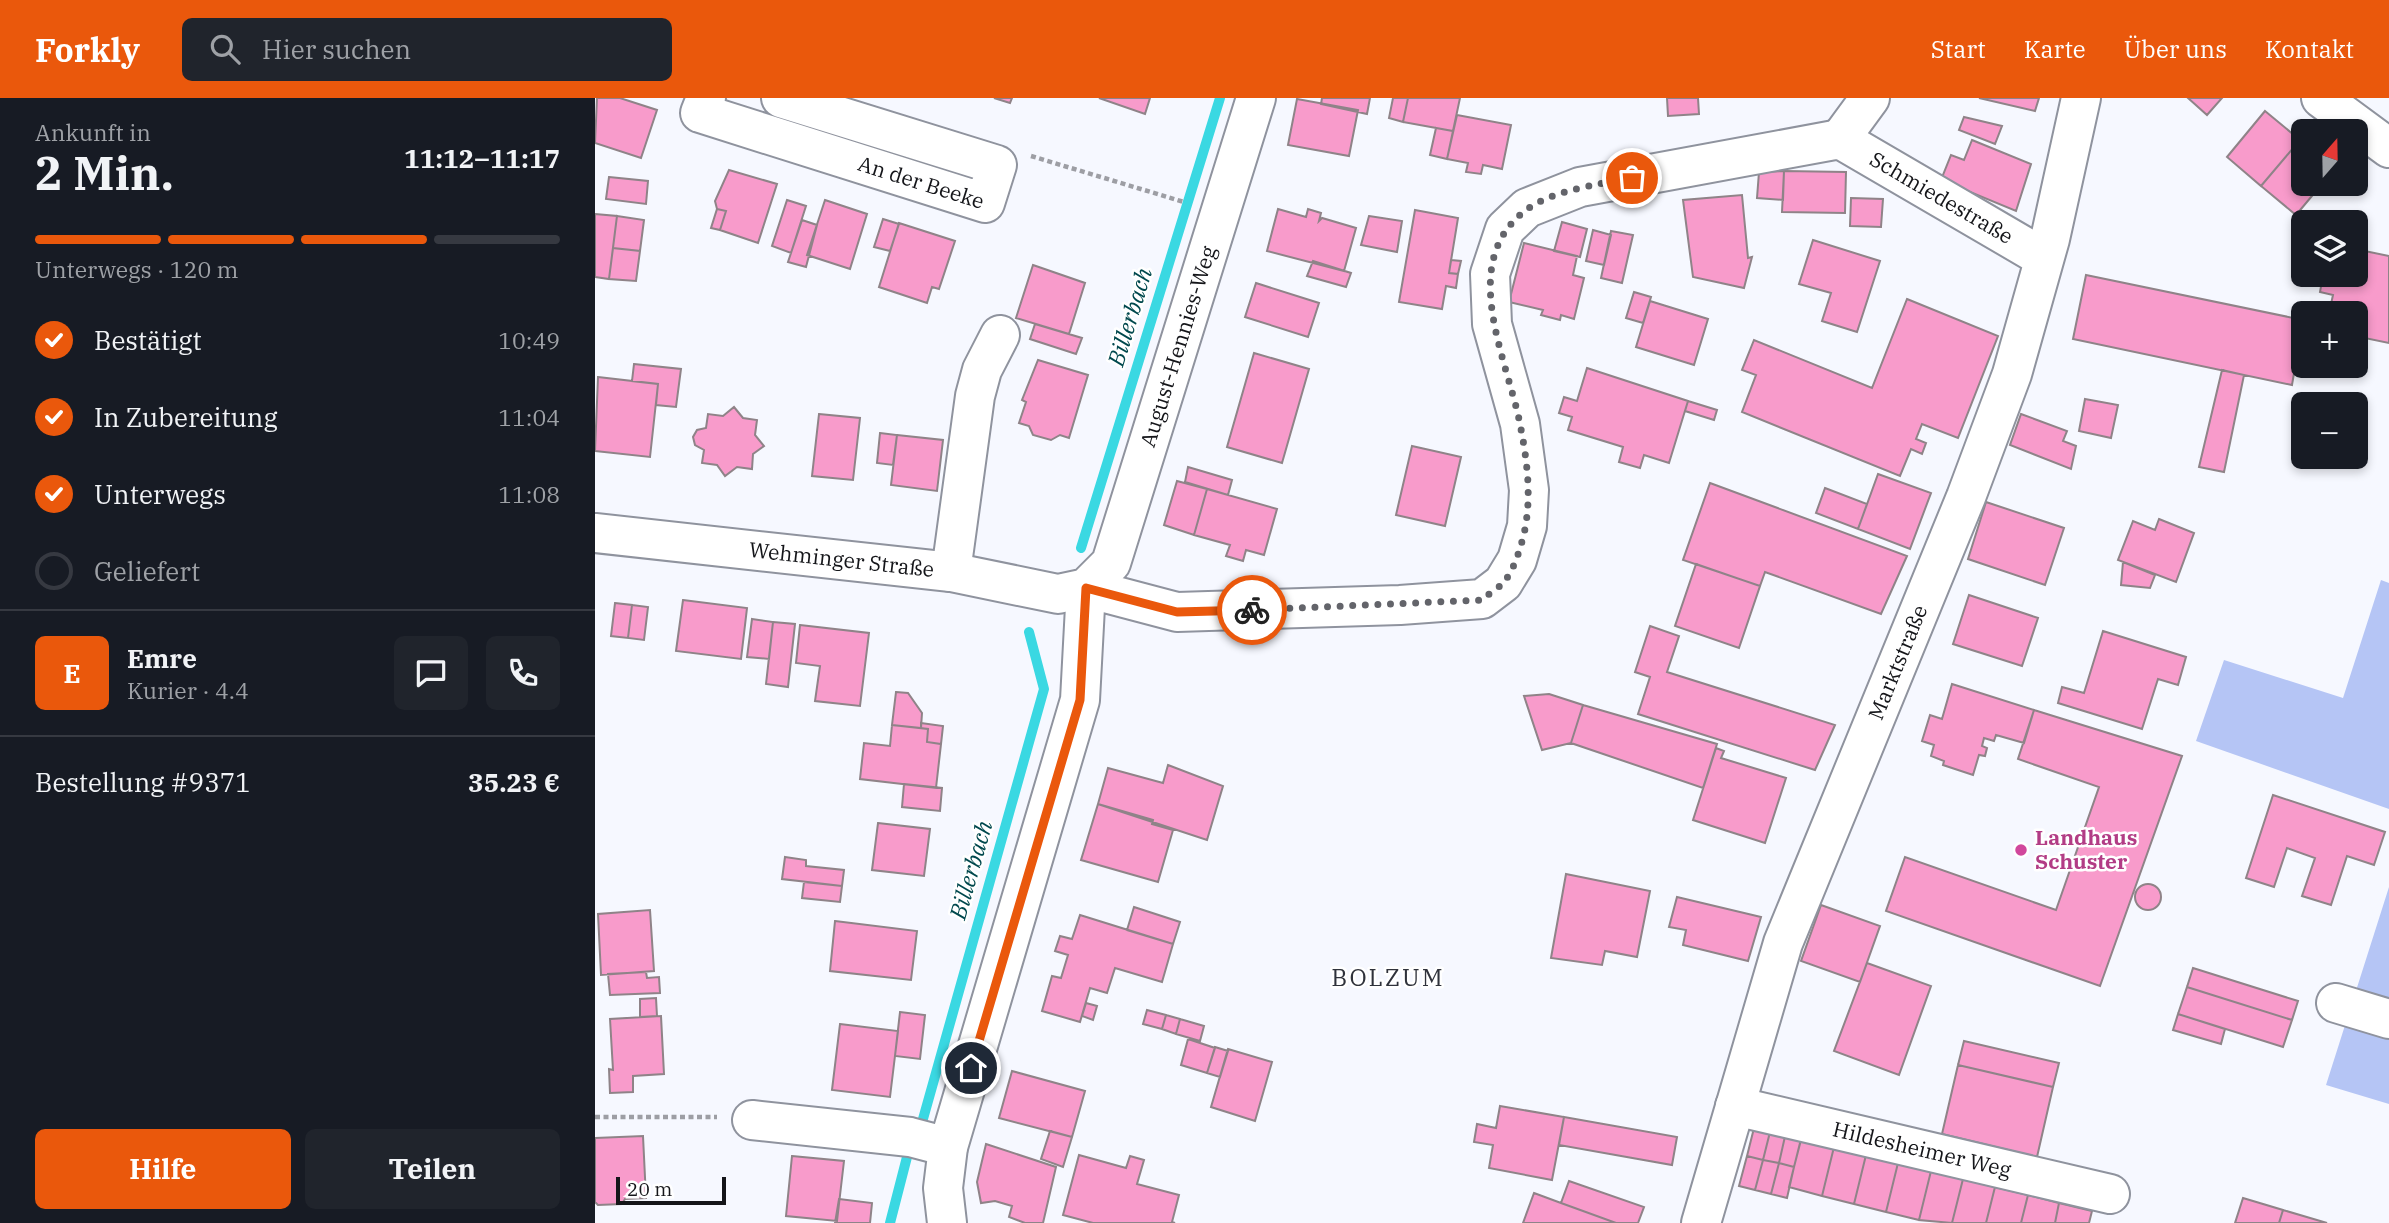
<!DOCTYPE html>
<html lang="de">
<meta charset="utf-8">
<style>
:root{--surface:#171b24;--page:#20242c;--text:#f1f3f6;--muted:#9ea1a6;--line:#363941;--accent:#ea580c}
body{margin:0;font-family:"IBM Plex Serif",serif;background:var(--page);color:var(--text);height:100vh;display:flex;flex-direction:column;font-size:26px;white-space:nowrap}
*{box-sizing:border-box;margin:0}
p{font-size:23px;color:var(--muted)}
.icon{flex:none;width:38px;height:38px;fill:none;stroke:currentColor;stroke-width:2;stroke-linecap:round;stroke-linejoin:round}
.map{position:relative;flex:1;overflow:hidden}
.side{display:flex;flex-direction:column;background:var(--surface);width:595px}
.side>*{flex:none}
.needle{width:46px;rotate:20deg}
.controls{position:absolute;left:1696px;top:21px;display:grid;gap:14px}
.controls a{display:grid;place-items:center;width:77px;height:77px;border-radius:10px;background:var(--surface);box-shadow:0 4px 10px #0003;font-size:35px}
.scale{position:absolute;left:21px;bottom:18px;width:110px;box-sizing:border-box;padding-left:7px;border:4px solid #141519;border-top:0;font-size:19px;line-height:24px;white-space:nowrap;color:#141519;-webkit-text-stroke:5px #fff;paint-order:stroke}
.pin{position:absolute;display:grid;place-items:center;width:60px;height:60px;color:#fff;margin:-30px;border:4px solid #fff;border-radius:50%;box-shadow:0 2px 7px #0007}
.courier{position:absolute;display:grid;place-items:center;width:70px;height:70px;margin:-35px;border:5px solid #ea580c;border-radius:50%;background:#fff;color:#222;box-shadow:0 2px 9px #0007}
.head em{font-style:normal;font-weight:800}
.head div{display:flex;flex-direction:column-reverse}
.head{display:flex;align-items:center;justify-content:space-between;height:119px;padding:0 35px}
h1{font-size:46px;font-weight:800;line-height:52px}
.bar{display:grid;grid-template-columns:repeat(4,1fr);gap:10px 7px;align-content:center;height:84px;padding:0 35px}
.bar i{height:9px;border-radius:5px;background:var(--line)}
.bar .current{background:var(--accent)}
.bar p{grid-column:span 4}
.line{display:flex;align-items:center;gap:18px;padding:0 35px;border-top:2px solid var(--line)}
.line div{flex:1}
.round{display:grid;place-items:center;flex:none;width:74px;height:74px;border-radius:10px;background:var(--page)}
ol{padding:0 35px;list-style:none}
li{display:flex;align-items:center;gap:21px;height:77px}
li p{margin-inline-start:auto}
li .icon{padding:7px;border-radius:50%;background:var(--accent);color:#fff;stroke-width:4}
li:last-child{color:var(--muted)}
li i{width:38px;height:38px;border:4px solid var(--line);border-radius:50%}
.action{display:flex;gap:14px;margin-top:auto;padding:14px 35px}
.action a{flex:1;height:80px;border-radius:10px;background:var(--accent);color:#fff;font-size:28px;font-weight:800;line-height:80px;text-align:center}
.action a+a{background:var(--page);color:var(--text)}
header{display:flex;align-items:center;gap:42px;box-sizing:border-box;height:98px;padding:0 35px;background:var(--accent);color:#fff}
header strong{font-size:33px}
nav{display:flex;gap:38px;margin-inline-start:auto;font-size:24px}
.search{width:490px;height:63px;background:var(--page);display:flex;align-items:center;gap:18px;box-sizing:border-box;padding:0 24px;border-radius:10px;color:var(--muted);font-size:26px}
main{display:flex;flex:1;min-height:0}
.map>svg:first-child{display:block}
</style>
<header>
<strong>Forkly</strong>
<div class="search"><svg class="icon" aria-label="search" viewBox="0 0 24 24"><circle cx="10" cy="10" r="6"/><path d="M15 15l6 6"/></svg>Hier suchen</div>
<nav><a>Start</a><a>Karte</a><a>Über uns</a><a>Kontakt</a></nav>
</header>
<main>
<section class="side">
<div class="head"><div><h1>2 Min.</h1><p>Ankunft in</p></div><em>11:12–11:17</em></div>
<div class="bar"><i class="current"></i><i class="current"></i><i class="current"></i><i></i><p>Unterwegs · 120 m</p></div>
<ol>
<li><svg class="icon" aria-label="check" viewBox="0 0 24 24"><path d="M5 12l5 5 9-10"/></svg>Bestätigt<p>10:49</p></li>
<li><svg class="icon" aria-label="check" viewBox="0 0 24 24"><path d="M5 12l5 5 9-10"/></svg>In Zubereitung<p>11:04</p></li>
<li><svg class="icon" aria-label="check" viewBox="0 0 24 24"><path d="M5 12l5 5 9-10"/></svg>Unterwegs<p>11:08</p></li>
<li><i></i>Geliefert</li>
</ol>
<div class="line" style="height:126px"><b class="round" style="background:var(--accent);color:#fff">E</b><div><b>Emre</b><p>Kurier · 4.4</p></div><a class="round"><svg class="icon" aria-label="chat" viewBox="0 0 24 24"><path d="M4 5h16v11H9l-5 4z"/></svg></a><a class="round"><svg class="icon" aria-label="phone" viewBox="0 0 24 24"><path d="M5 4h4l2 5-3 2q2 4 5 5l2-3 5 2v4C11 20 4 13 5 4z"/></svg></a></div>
<div class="line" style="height:91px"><div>Bestellung #9371</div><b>35.23 €</b></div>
<div class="action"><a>Hilfe</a><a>Teilen</a></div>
</section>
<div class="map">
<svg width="1794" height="1125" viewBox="0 0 1794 1125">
<rect width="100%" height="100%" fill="#f6f8ff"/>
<path fill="#b5c5f5" d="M 1786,482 L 1794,485 L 1794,711 L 1601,643 L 1629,562 L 1748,600 Z
M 1794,789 L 1794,1006 L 1731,987 Z"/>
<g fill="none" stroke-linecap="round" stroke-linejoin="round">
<path stroke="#3ad8e2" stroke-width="10" d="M 486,450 L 625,0
M 328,1021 L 449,591 L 434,534
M 295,1125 L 312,1059"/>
</g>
<path fill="#f89bcb" stroke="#8f8388" stroke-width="2" d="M 2,0 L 25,0 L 62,12 L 46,60 L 0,45 Z
M 399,0 L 417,0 L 415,5 Z
M 504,0 L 555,0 L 550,16 Z
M 727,0 L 775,0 L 772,16 L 726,6 Z
M 798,0 L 813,0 L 808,24 L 794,20 Z
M 813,0 L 865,0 L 858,33 L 808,24 Z
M 1072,0 L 1103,0 L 1104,16 L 1073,18 Z
M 1384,0 L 1444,0 L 1440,13 Z
M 1593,0 L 1627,0 L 1612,17 Z
M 702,1 L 763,12 L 754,58 L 693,47 Z
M 1670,13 L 1705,42 L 1666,88 L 1632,59 Z
M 862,17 L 916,27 L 907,71 L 888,67 L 886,76 L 871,74 L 873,65 L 852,61 Z
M 1369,19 L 1407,28 L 1400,46 L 1364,32 Z
M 841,30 L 858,33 L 852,61 L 835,57 Z
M 1377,42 L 1436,66 L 1421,113 L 1346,82 L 1356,57 L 1369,62 Z
M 1705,42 L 1708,45 L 1708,86 L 1727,86 L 1701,117 L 1666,88 Z
M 134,72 L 182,86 L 163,145 L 125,132 L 131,113 L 122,111 L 120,103 Z
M 1189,73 L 1251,74 L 1250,115 L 1187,114 Z
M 1189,73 L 1188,102 L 1162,100 L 1164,74 Z
M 14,79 L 53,83 L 51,106 L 11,101 Z
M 1147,97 L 1153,160 L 1157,159 L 1149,190 L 1098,179 L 1088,102 Z
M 1256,100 L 1288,101 L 1286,129 L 1255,128 Z
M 192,102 L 211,108 L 196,155 L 177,148 Z
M 230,102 L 272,116 L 255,171 L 212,157 Z
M 122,111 L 131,113 L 125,132 L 116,130 Z
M 683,111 L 711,119 L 713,111 L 726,115 L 724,123 L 727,120 L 761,130 L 749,173 L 672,153 Z
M 820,112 L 863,120 L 854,175 L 863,176 L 861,190 L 851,188 L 847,211 L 804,204 Z
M 0,116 L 22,118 L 14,181 L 0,179 Z
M 22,118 L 49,122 L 45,153 L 18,150 Z
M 774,118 L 807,123 L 802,154 L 766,147 Z
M 288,121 L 304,126 L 295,153 L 279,149 Z
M 207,122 L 222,127 L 211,169 L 193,164 Z
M 967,124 L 992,131 L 985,159 L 959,153 Z
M 304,125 L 360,143 L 344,191 L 337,189 L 332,205 L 284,189 Z
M 998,132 L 1016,137 L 1009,167 L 991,163 Z
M 1016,133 L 1038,137 L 1027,185 L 1006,180 Z
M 1218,142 L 1285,163 L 1262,234 L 1227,223 L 1236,195 L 1204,186 Z
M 929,145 L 982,158 L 978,177 L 989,180 L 979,221 L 966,217 L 965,222 L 946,217 L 948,212 L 914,204 Z
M 18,150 L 45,153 L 41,183 L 14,181 Z
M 1760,151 L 1794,158 L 1794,245 L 1760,238 L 1760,215 L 1734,215 L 1738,197 L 1725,194 L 1728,177 L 1760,177 Z
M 856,162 L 866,163 L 863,176 L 854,175 Z
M 718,163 L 756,175 L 751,189 L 712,178 Z
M 438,167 L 490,185 L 474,236 L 421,220 Z
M 1491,177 L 1708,222 L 1697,287 L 1478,241 Z
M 661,185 L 724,205 L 713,239 L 650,219 Z
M 1039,194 L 1056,199 L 1048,225 L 1031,220 Z
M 1312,201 L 1403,238 L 1363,340 L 1327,326 L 1321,341 L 1331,345 L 1327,356 L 1316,351 L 1305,378 L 1147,314 L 1161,277 L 1147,272 L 1159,242 L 1277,290 Z
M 1055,203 L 1113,221 L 1099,267 L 1041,249 Z
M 440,226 L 487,240 L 481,256 L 435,241 Z
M 659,255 L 714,271 L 687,365 L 632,349 Z
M 443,262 L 493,277 L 474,340 L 465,337 L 456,342 L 438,337 L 434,328 L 424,325 L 431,304 L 427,302 Z
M 39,266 L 86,271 L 81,309 L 61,307 L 63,286 L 37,283 Z
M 992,270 L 1093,303 L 1074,365 L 1049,357 L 1045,370 L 1024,364 L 1028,349 L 973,332 L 977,319 L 964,315 L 969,299 L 982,303 Z
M 1627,272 L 1649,277 L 1629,374 L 1604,369 Z
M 3,279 L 63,286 L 55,359 L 0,353 Z
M 1490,301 L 1523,307 L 1516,340 L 1484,333 Z
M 1093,303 L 1122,312 L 1119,322 L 1090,313 Z
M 139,309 L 148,320 L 162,322 L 160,337 L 169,348 L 158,356 L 157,371 L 142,369 L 130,378 L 122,367 L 107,365 L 109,352 L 100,347 L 98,339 L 102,332 L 111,330 L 113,316 L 128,318 Z
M 224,316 L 265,320 L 258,382 L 217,378 Z
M 1426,316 L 1472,333 L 1468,343 L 1481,348 L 1476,371 L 1415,347 Z
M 285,335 L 302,337 L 298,367 L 282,365 Z
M 302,337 L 348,342 L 342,393 L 296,387 Z
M 817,348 L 866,359 L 850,428 L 801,417 Z
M 593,369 L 637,382 L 633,397 L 590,384 Z
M 1283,376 L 1336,395 L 1315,451 L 1263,431 Z
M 582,383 L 612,391 L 599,437 L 569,427 Z
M 1115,385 L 1312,458 L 1286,516 L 1170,474 L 1165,488 L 1088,462 Z
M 1230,390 L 1272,406 L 1263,431 L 1221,415 Z
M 612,391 L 682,411 L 669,457 L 651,452 L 648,463 L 631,458 L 635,447 L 599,437 Z
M 1391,404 L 1469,430 L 1450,487 L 1373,461 Z
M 1564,421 L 1599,435 L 1581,484 L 1523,462 L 1538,423 L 1560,432 Z
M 1528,464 L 1560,477 L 1555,490 L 1526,487 Z
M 1101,466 L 1165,488 L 1144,550 L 1080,528 Z
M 1374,497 L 1443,520 L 1427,568 L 1358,546 Z
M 88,502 L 152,510 L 146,561 L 81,553 Z
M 20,505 L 37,507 L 33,540 L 16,538 Z
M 37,507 L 53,509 L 49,542 L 33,540 Z
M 157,521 L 178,524 L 174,561 L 152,559 Z
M 178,524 L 200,526 L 193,589 L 171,586 Z
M 205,527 L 274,535 L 265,608 L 220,603 L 225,568 L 201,565 Z
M 1055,528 L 1084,538 L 1072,574 L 1240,627 L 1220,672 L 1043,616 L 1055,579 L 1040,574 Z
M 1508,533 L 1591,559 L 1583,587 L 1563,581 L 1547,631 L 1463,605 L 1467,589 L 1489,595 Z
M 1357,586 L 1439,612 L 1429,645 L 1401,637 L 1399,643 L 1389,640 L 1387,648 L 1392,650 L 1390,658 L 1384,657 L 1378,677 L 1348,667 L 1349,663 L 1336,658 L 1339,647 L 1327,643 L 1335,617 L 1347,621 Z
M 301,594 L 313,595 L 327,615 L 326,630 L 297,627 Z
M 954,596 L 988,607 L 976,645 L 947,652 L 929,598 Z
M 988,607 L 1122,646 L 1108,690 L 976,645 Z
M 1439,612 L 1587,658 L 1505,888 L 1291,813 L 1310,759 L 1461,812 L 1504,689 L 1423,661 Z
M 326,625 L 348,628 L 346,646 L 332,644 L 333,631 L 326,630 Z
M 297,627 L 333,631 L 332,644 L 346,646 L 341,690 L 265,681 L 269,645 L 295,648 Z
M 1121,650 L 1129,653 L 1126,660 L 1191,680 L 1170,745 L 1098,722 Z
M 573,667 L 628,688 L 612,742 L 503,706 L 513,670 L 568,685 Z
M 309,686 L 347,690 L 345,713 L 307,709 Z
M 1678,697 L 1790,734 L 1779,767 L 1752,758 L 1736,807 L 1707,798 L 1720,760 L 1692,750 L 1679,789 L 1651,780 Z
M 503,706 L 558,722 L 557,726 L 578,732 L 563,784 L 486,762 Z
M 283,725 L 335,731 L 329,778 L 277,772 Z
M 190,759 L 211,762 L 211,768 L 249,772 L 247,788 L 187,781 Z
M 971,776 L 1055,793 L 1042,859 L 1010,853 L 1007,867 L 956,860 Z
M 209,784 L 247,788 L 245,804 L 207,800 Z
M1540 799a13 13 0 1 1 26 0a13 13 0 1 1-26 0Z
M 1082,799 L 1166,819 L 1153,863 L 1088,847 L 1091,832 L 1074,829 Z
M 1226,807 L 1285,828 L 1265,884 L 1206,863 Z
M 539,809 L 585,824 L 578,846 L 532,832 Z
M 55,812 L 59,873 L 6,877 L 3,816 Z
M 485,817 L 578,846 L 567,884 L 520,870 L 512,895 L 495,890 L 485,924 L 447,913 L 457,878 L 466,880 L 473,857 L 460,853 L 465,838 L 477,841 Z
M 240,823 L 322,833 L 316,882 L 235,873 Z
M 1272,865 L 1336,888 L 1304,977 L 1239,953 Z
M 1598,870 L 1703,903 L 1697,922 L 1592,889 Z
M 51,874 L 52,880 L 64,879 L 65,895 L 15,897 L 13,876 Z
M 1592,889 L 1697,922 L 1688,949 L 1583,916 Z
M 61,900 L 62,918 L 45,919 L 45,901 Z
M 491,905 L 502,908 L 498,922 L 487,918 Z
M 552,912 L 571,917 L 567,931 L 548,926 Z
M 305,914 L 330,917 L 325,961 L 300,958 Z
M 1583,916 L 1630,931 L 1626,946 L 1578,932 Z
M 571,917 L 585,921 L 581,936 L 567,931 Z
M 66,918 L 69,976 L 38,978 L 38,994 L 15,995 L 14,971 L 18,972 L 15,921 Z
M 585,921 L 609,928 L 605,943 L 581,936 Z
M 245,926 L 303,933 L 295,999 L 237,992 Z
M 593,941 L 620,950 L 612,975 L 586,967 Z
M 1369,943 L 1464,965 L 1458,989 L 1363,967 Z
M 620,949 L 633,953 L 625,979 L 612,975 Z
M 633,951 L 677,964 L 660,1023 L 616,1009 Z
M 1363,967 L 1458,989 L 1442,1059 L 1347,1036 Z
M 417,973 L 490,993 L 477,1039 L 404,1020 Z
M 905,1008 L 969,1019 L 957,1082 L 894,1070 L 898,1047 L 879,1044 L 882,1026 L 901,1030 Z
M 969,1019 L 1082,1039 L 1077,1067 L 964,1047 Z
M 1160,1026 L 1176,1030 L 1168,1062 L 1152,1058 Z
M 1176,1030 L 1191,1034 L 1184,1065 L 1168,1062 Z
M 455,1033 L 477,1039 L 468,1069 L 446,1061 Z
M 1191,1034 L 1207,1038 L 1199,1069 L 1184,1065 Z
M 48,1038 L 51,1100 L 30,1101 L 27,1106 L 3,1107 L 0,1104 L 0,1040 Z
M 1206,1041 L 1239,1049 L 1227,1098 L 1194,1089 Z
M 391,1046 L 461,1069 L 448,1125 L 430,1125 L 414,1119 L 417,1108 L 400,1103 L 386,1105 L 382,1084 Z
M 1239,1049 L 1271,1057 L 1259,1106 L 1227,1098 Z
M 484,1057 L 531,1070 L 535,1058 L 549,1062 L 542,1086 L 584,1097 L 577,1124 L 580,1125 L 498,1125 L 468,1117 Z
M 1271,1057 L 1303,1065 L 1291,1114 L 1259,1106 Z
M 197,1058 L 249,1063 L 242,1123 L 191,1118 Z
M 1152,1058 L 1168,1062 L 1160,1092 L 1144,1088 Z
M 1168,1062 L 1184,1065 L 1176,1096 L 1160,1092 Z
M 1184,1065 L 1199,1069 L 1192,1100 L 1176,1096 Z
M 1303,1065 L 1336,1073 L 1324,1122 L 1291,1114 Z
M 1336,1073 L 1368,1081 L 1357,1125 L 1324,1122 Z
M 1368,1081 L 1400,1089 L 1391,1125 L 1357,1125 Z
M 974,1083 L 1049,1109 L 1043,1125 L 1021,1125 L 966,1105 Z
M 1400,1089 L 1433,1097 L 1426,1125 L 1391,1125 Z
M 939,1095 L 966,1105 L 1021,1125 L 928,1125 Z
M 1433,1097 L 1464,1105 L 1460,1125 L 1426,1125 Z
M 1648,1100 L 1688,1112 L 1684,1125 L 1640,1125 Z
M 244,1101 L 277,1105 L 275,1125 L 240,1125 Z
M 1464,1105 L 1497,1113 L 1494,1125 L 1460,1125 Z
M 1688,1112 L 1732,1125 L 1684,1125 Z"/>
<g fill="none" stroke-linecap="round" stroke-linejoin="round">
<g stroke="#8f939e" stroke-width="42">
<g id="minor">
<path id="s1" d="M 111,0 L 105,15 L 390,105 L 402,67 L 186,0"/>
<path d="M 1726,0 L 1794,50"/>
<path d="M 1245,41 L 1275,0"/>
<path d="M 356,474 L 380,298 L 387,272 L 405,237"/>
<path d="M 1741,905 L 1794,921"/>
<path id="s2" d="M 1140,1008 L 1515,1096"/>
<path d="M 157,1022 L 315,1039 L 353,1049"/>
<path id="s3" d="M 352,1125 L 348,1090 L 353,1049 L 485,602 L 491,490 L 582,514 L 805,507 L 887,501 L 908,485 L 922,462 L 932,428 L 934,392 L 925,326 L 897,226 L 895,176 L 910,131 L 932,110 L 985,89 L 1245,41 L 1449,160"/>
<path id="s4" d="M 1106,1125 L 1188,845 L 1371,399 L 1417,276 L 1455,141 L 1486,0"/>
</g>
</g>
<g stroke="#8f939e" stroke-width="42">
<g id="major">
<path id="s5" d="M 0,435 L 356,474 L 463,496 L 491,490 L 516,465 L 661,0"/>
</g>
</g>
<path stroke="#9d9ea4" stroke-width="4.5" stroke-dasharray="5 3.5" stroke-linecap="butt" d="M 436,58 L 589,104
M 0,1019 L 122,1019"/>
<use href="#minor" stroke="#fff" stroke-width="38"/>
<use href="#major" stroke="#fff" stroke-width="38"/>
</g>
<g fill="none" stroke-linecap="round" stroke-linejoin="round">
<path stroke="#63646a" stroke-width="7" stroke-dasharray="0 12.6" d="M 657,512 L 887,502 C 893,496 902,491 908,485 C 917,475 922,460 926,447 C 938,408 933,366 925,326 C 912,260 862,164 931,112 C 957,92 1006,86 1037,80"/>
<path stroke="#ea580c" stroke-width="9" d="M 376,970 L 485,602 L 491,490 L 582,514 L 657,512"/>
</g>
<circle fill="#d1479c" stroke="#fff" stroke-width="2.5" cx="1426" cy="752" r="7"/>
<g text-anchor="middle" stroke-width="5" stroke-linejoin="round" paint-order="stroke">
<g font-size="21" fill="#141519" stroke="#fff">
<text dy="7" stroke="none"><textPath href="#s1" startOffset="248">An der Beeke</textPath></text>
<text dy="7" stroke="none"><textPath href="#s3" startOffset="1916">Schmiedestraße</textPath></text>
<text dy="7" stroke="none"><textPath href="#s5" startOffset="758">August-Hennies-Weg</textPath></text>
<text dy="7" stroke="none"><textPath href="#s5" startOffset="248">Wehminger Straße</textPath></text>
<text dy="7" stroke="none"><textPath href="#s4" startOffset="595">Marktstraße</textPath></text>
<text dy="7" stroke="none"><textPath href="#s2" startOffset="192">Hildesheimer Weg</textPath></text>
</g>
<g font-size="21" font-weight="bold" fill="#b23c85" stroke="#fff" text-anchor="start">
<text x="1440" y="747">Landhaus<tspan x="1440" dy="24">Schuster</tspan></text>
</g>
<g font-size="23" font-style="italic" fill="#00484d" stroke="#fff">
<text transform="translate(535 219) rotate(-73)" y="8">Billerbach</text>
<text transform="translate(376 772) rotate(-74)" y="8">Billerbach</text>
</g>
<g font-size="24" letter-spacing="2" fill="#2f323b" stroke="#fff">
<text x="793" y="888">BOLZUM</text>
</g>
</g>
</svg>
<div class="controls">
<a><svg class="needle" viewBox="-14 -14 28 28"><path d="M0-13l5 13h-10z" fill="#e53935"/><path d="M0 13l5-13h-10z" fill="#9ea1a6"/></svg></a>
<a><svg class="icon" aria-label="layers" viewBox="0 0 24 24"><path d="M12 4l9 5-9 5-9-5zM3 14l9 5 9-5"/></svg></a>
<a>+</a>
<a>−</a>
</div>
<div class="scale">20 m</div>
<div class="pin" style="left:1037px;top:80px;background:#ea580c"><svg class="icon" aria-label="bag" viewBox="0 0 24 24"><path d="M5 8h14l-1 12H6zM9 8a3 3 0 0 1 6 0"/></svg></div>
<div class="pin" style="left:376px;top:970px;background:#1f2937"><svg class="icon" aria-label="home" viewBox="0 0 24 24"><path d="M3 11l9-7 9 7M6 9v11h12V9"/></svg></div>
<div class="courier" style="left:657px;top:512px"><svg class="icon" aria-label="bike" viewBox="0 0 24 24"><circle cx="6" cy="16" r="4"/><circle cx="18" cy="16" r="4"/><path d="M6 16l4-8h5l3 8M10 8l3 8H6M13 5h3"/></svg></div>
</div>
</main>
